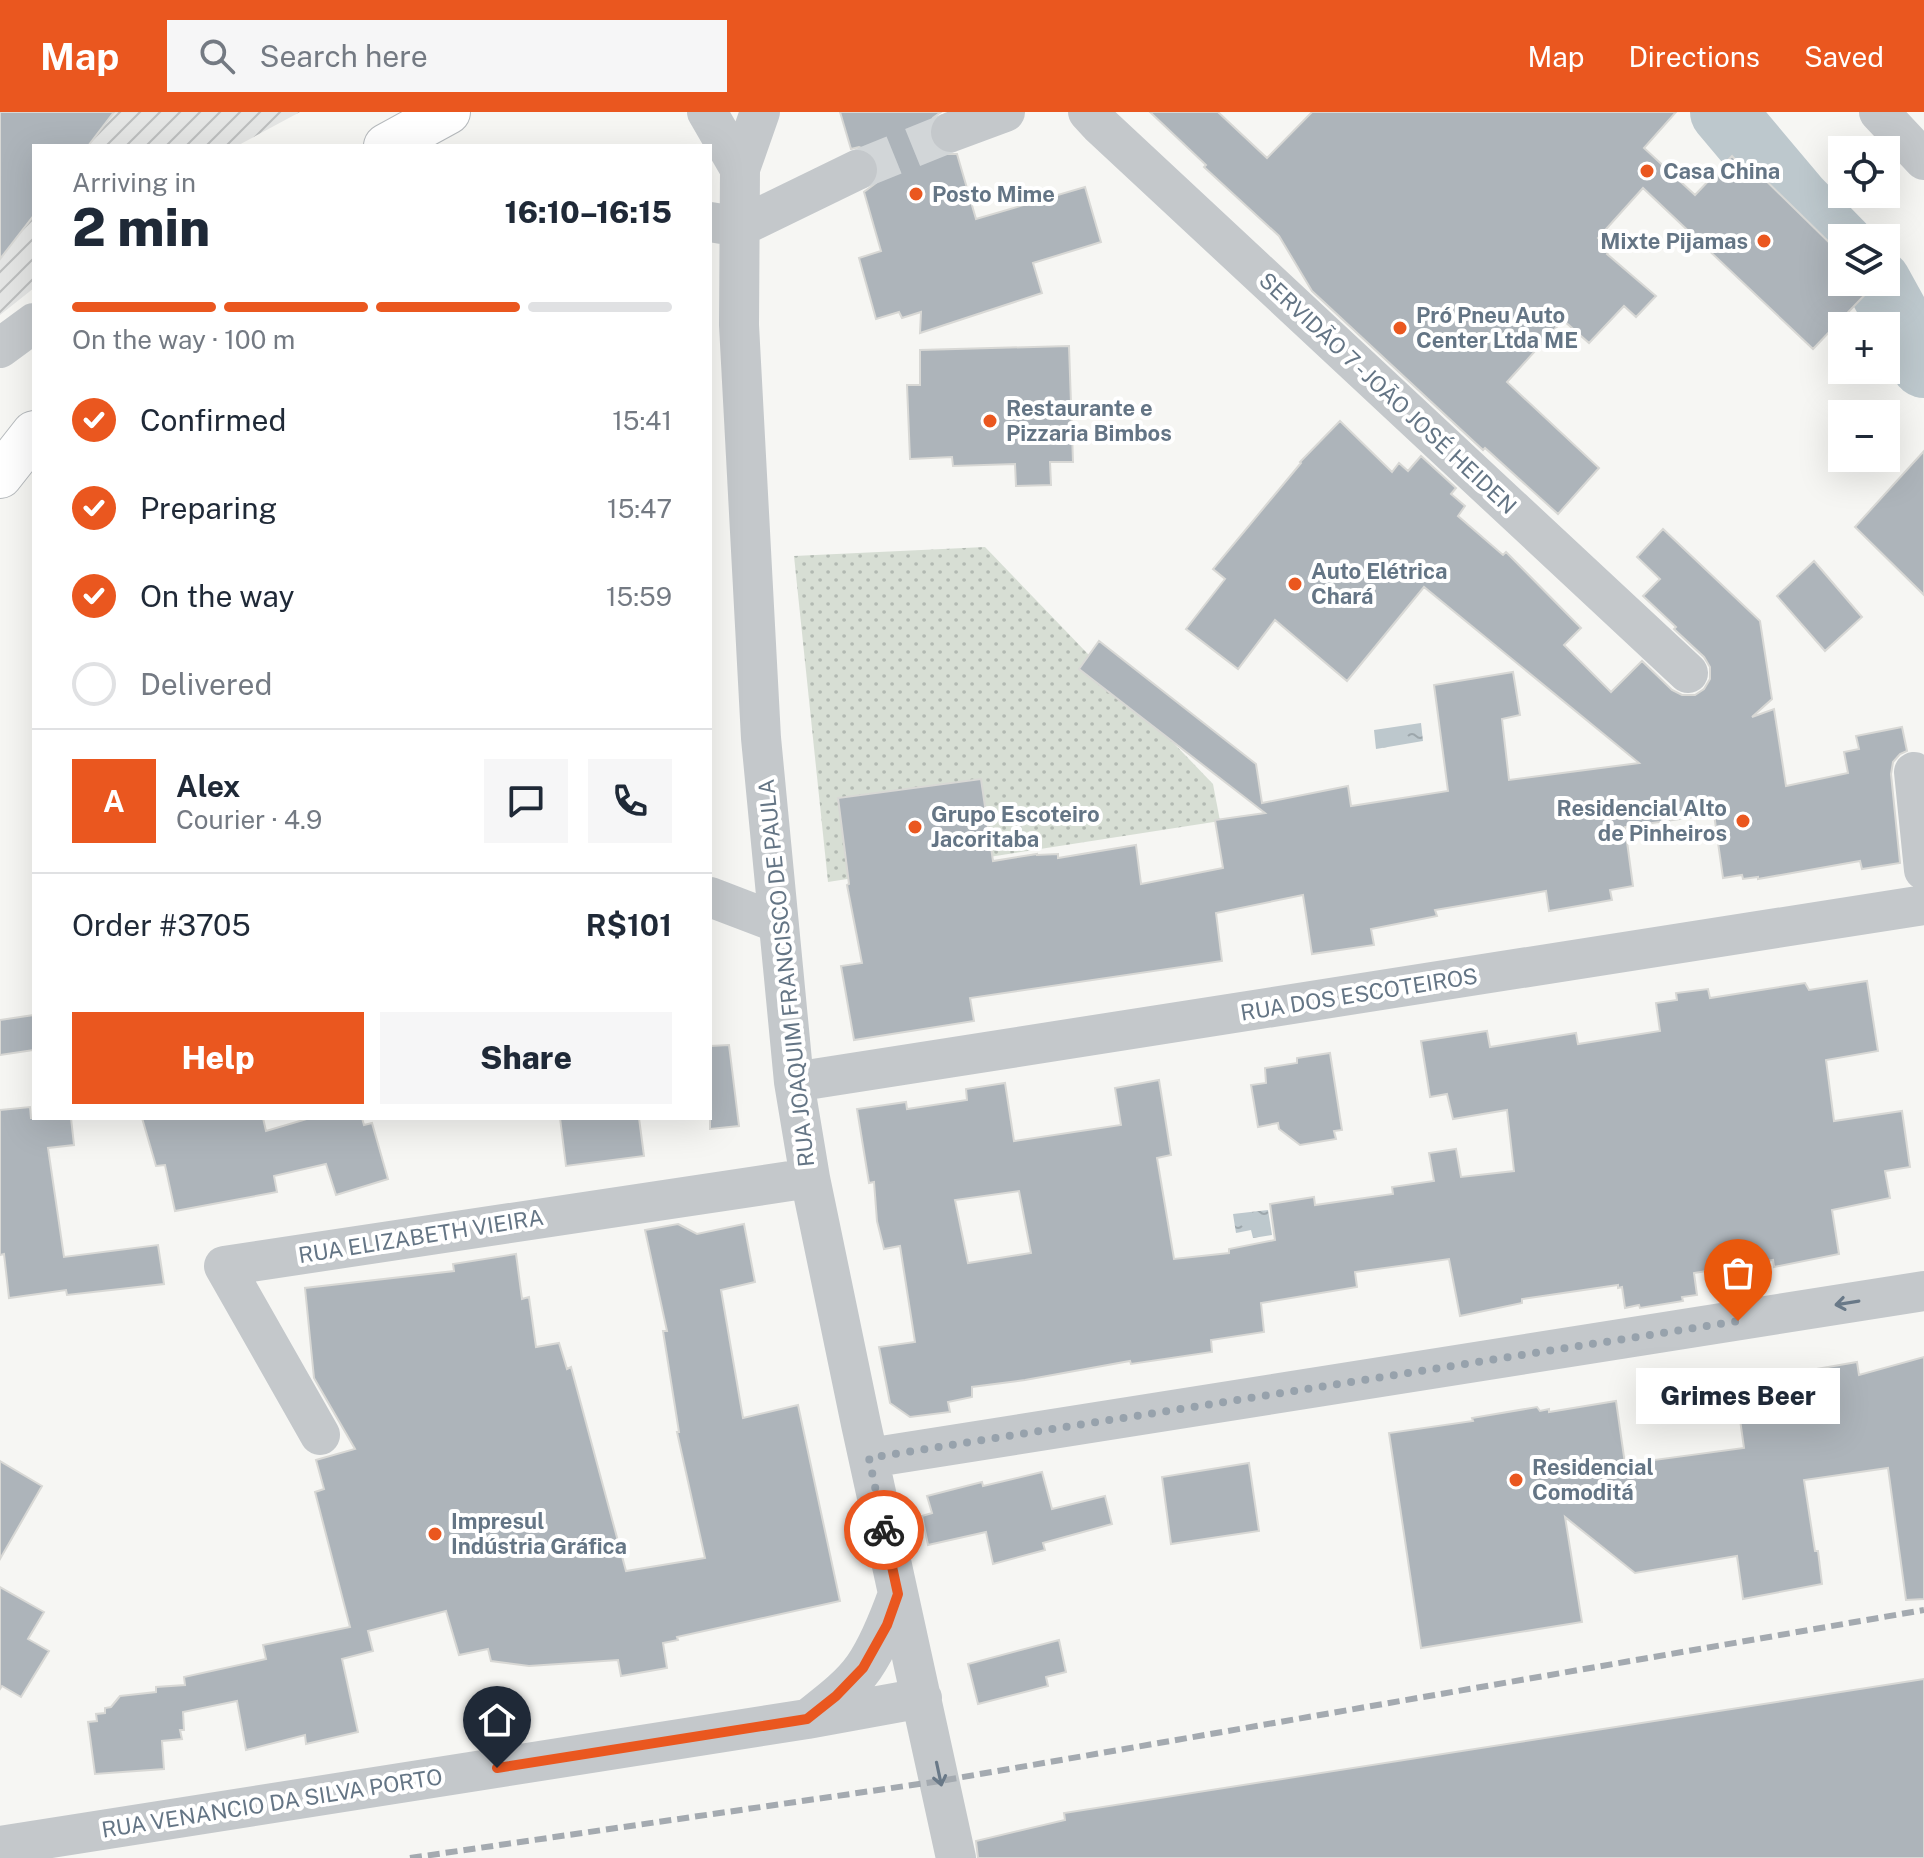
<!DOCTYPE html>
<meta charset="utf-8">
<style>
:root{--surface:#fff;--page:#f6f6f7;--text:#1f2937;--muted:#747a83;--line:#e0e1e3;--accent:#ea571f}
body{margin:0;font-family:"Public Sans",sans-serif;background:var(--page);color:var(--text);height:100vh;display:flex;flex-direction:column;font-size:30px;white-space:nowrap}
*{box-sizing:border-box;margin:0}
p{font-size:26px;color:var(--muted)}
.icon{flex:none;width:44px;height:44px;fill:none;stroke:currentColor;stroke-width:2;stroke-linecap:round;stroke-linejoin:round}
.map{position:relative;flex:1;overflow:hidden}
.panel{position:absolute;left:32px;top:32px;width:680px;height:976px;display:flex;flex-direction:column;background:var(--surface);border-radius:0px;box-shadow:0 8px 32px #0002}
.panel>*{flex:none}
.buttons{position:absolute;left:1828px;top:24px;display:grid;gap:16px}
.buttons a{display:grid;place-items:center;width:72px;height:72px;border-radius:0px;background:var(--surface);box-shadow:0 8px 32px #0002;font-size:40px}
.pin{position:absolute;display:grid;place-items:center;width:68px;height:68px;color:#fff;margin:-82px -34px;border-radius:50% 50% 50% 0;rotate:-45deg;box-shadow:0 0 8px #0007}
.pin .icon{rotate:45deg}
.courier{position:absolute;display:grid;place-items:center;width:80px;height:80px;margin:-40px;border:6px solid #ea571f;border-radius:50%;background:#fff;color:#222;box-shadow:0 2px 10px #0007}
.bubble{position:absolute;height:56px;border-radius:0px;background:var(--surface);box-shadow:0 8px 32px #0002;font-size:26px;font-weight:800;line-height:56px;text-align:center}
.head em{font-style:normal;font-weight:800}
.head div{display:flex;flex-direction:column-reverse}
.head{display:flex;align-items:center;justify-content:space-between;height:136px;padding:0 40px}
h1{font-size:52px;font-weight:800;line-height:60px}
.bar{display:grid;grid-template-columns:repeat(4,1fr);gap:12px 8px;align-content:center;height:96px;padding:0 40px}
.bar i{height:10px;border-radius:6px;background:var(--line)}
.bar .on{background:var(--accent)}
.bar p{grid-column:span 4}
.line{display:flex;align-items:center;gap:20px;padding:0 40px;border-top:2px solid var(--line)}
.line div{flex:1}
.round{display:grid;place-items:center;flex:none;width:84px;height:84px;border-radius:0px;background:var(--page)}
ol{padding:0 40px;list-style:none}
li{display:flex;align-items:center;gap:24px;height:88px}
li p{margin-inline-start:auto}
li .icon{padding:8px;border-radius:50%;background:var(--accent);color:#fff;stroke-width:4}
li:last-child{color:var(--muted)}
li i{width:44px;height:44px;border:4px solid var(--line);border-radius:50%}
.button{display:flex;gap:16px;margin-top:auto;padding:16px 40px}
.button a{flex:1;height:92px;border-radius:0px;background:var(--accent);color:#fff;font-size:32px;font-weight:800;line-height:92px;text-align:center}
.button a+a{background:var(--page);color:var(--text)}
header{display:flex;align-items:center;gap:48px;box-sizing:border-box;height:112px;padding:0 40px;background:var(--accent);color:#fff}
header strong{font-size:38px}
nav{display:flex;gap:44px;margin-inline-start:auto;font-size:28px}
.search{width:560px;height:72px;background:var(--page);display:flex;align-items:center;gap:20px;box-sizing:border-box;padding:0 28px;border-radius:0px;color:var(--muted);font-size:30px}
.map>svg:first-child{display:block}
</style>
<header>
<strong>Map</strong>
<div class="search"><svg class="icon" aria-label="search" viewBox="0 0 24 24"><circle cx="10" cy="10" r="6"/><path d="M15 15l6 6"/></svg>Search here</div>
<nav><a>Map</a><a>Directions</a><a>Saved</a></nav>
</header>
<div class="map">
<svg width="1924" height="1746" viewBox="0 0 1924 1746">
<defs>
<pattern id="industrial-furrows" width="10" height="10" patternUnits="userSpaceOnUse" patternTransform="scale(2)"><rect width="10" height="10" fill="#e4e5e4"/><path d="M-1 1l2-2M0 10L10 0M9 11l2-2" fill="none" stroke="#bcbebe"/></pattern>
<pattern id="green-dots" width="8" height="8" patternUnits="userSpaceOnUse" patternTransform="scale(2)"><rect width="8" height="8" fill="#d7ded4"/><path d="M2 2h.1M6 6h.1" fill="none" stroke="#b2b9b2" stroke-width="1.8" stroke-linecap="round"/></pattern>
<pattern id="water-ripples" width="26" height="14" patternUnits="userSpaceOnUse" patternTransform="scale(2)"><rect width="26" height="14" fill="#bdc8cd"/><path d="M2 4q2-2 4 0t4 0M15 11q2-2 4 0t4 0" fill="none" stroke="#9da7ac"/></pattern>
</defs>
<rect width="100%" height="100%" fill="#f6f6f3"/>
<path fill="url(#industrial-furrows)" d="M 0,0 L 300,0 L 237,34 L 34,34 L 34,176 L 0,203 Z"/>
<path fill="url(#green-dots)" d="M 985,435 L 1213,672 L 1220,709 L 828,770 L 794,444 Z"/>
<path fill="url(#water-ripples)" d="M 1421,611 L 1423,629 L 1376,637 L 1374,618 Z
M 1268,1098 L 1272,1123 L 1253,1126 L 1251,1118 L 1236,1121 L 1233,1102 Z"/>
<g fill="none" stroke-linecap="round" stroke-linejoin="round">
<path stroke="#bdc8cd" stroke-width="66" d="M 1723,0 L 1797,88 L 1842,134
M 1878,170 L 1924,253"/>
</g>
<path fill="#adb4ba" stroke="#d8d8d5" stroke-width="2" fill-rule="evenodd" d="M 0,0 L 114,0 L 88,34 L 34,34 L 34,103 L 0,147 Z
M 840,0 L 941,0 L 933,6 L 929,15 L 929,27 L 937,38 L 946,42 L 957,42 L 976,107 L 1085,75 L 1101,130 L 1033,151 L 1042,181 L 920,221 L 921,200 L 902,206 L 899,200 L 876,207 L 859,146 L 881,139 L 864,80 L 876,71 L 880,59 L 878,49 L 870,39 L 859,35 L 851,37 Z
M 1150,0 L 1218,0 L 1267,46 L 1312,0 L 1676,0 L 1644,36 L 1695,83 L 1732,44 L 1744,57 L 1749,52 L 1842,143 L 1842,170 L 1877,170 L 1813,237 L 1643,76 L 1598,126 L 1610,138 L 1607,142 L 1656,184 L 1636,205 L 1624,194 L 1589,231 L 1563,208 L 1507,270 L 1599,356 L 1558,402 L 1485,336 L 1483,338 L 1312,179 L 1279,124 L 1204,55 L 1206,53 Z
M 1069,234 L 1073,350 L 1050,350 L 1051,373 L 1016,374 L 1015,352 L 953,354 L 952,345 L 910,347 L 907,273 L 920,273 L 920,238 Z
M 1340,309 L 1392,360 L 1399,351 L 1408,359 L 1421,344 L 1456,376 L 1451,382 L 1465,394 L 1458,404 L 1503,443 L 1506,440 L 1581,516 L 1564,533 L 1611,580 L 1642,549 L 1672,578 L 1682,583 L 1695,583 L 1704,577 L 1710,567 L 1710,555 L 1704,545 L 1674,517 L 1676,515 L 1643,484 L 1660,467 L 1637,445 L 1663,417 L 1760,509 L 1772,587 L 1752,605 L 1774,597 L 1786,674 L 1848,661 L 1844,640 L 1859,637 L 1856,624 L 1902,615 L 1907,639 L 1900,642 L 1893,650 L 1891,662 L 1900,751 L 1862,757 L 1860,749 L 1758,767 L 1758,765 L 1743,767 L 1742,763 L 1723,766 L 1714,702 L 1625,715 L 1633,774 L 1610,778 L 1612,788 L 1549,799 L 1546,779 L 1435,798 L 1437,804 L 1371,817 L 1374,833 L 1312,842 L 1303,783 L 1216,801 L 1222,849 L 970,886 L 974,909 L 854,928 L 841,854 L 862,851 L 847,773 L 849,772 L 838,686 L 981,667 L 993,749 L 1037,742 L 1037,743 L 1058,742 L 1058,746 L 1136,733 L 1141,772 L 1223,756 L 1215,708 L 1265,701 L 1079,557 L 1099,529 L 1256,652 L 1262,691 L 1348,674 L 1351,694 L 1448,679 L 1434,573 L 1513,560 L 1520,603 L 1502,607 L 1509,668 L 1639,651 L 1424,475 L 1347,569 L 1275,508 L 1238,557 L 1186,517 L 1225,467 L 1213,457 L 1301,351 L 1300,350 Z
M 1924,339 L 1924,483 L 1855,415 Z
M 1814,449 L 1862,505 L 1825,539 L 1777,484 Z
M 1867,869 L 1878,939 L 1826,948 L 1834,1009 L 1902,999 L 1910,1055 L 1885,1059 L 1890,1086 L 1832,1098 L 1839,1142 L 1774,1155 L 1773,1148 L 1694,1161 L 1697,1183 L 1682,1185 L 1683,1189 L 1640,1196 L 1639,1193 L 1625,1196 L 1622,1175 L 1618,1176 L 1618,1173 L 1522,1187 L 1522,1191 L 1460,1204 L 1449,1147 L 1355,1160 L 1357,1175 L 1261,1191 L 1264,1220 L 1211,1228 L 1212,1240 L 1131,1252 L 1130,1249 L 1025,1268 L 972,1275 L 972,1285 L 948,1290 L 950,1300 L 910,1305 L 890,1291 L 879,1235 L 915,1230 L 900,1134 L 884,1137 L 877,1109 L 874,1070 L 869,1071 L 857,997 L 906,990 L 907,997 L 967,988 L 966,977 L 1005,971 L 1014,1029 L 1121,1013 L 1115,976 L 1159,968 L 1171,1043 L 1157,1046 L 1174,1147 L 1229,1141 L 1229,1137 L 1275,1128 L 1270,1092 L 1314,1085 L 1315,1093 L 1393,1082 L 1392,1075 L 1434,1069 L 1429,1041 L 1456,1037 L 1461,1065 L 1514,1059 L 1507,998 L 1453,1007 L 1447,982 L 1430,985 L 1421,929 L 1487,919 L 1490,935 L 1576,921 L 1578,932 L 1660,919 L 1656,891 L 1677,888 L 1676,881 L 1708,877 L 1710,886 L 1805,871 L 1809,878 ZM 1019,1079 L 1031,1141 L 968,1151 L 955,1088 Z
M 34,903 L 34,938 L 0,943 L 0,908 Z
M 729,933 L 739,1014 L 710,1017 L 710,934 Z
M 1330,941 L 1342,1018 L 1334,1019 L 1336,1027 L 1300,1033 L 1279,1017 L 1278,1011 L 1258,1015 L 1251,973 L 1266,971 L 1265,956 L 1297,951 L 1297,946 Z
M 30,995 L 31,1006 L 71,1006 L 74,1033 L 48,1036 L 64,1145 L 158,1133 L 164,1172 L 67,1183 L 66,1178 L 9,1186 L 4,1142 L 0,1143 L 0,998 Z
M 142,1006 L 263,1006 L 266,1019 L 310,1006 L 362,1006 L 364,1013 L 372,1011 L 388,1067 L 336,1083 L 326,1052 L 274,1064 L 277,1080 L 175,1099 L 165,1053 L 156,1054 Z
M 560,1006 L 639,1006 L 644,1044 L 566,1054 Z
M 678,1112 L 697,1122 L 744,1112 L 755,1170 L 721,1178 L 743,1306 L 798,1293 L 840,1489 L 677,1525 L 678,1528 L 663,1531 L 667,1556 L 621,1564 L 618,1548 L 529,1554 L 491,1549 L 488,1537 L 459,1543 L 446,1499 L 368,1519 L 373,1539 L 342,1547 L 358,1620 L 306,1632 L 305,1623 L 246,1638 L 237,1589 L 183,1600 L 184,1618 L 180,1618 L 182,1627 L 162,1629 L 164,1657 L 95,1662 L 88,1610 L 97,1609 L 96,1602 L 105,1601 L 105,1596 L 111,1595 L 120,1584 L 156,1580 L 156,1575 L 185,1573 L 184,1565 L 266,1547 L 263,1533 L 350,1515 L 315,1380 L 324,1377 L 316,1348 L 355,1337 L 314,1266 L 305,1176 L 454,1159 L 453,1152 L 516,1142 L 522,1187 L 529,1185 L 536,1235 L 559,1231 L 567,1257 L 571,1255 L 626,1459 L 705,1446 L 677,1320 L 679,1320 L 663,1219 L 667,1219 L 645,1118 Z
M 1924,1245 L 1924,1487 L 1906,1488 L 1888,1356 L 1804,1368 L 1815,1439 L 1818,1439 L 1822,1472 L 1743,1487 L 1737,1444 L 1635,1461 L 1565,1405 L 1582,1510 L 1421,1536 L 1389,1321 L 1473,1309 L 1472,1306 L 1537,1295 L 1540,1299 L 1549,1297 L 1549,1300 L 1616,1289 L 1625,1352 L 1744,1336 L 1735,1272 L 1799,1264 L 1799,1260 L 1857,1250 L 1859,1263 Z
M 0,1349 L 42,1374 L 0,1447 Z
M 1249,1351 L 1259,1419 L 1171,1432 L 1162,1365 Z
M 1042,1360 L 1052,1397 L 1105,1384 L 1112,1412 L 1043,1431 L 1045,1438 L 993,1452 L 986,1420 L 928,1433 L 922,1404 L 932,1401 L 927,1384 L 982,1370 L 983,1374 Z
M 0,1475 L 44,1500 L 28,1527 L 49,1539 L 21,1585 L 2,1574 L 0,1577 Z
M 1059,1528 L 1066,1560 L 1046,1565 L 1048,1574 L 978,1592 L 968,1552 Z
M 1924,1567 L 1924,1746 L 978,1746 L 976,1729 L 1065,1708 L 1064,1701 Z"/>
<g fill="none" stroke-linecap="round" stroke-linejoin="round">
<path stroke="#d2d6d8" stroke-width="40" stroke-dasharray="40 20" stroke-linecap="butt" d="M 857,58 L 951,20"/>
<g stroke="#b6babd" stroke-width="46">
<path id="highway" d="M 386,34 L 448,0
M 0,364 L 34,321"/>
</g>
<path stroke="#c4c8cb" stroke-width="40" d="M 707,0 L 740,57
M 760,0 L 740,57 L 739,213 L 761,626 L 794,970 L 810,1066 L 861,1312 L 956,1746
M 1088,0 L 1099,12 L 1688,561
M 1879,0 L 1924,48
M 951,20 L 1005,0
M 710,110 L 740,115 L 857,58
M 0,236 L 34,211
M 1914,660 L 1924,758
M 710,785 L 778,811
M 794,970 L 1924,793
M 320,1323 L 224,1154 L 810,1066
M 869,1346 L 1924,1179
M 809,1606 C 828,1591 850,1575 864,1555 C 879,1533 889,1507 898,1482
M 0,1734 L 807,1607 L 922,1586"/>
<use href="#highway" stroke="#fff" stroke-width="44"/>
<path stroke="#a4aab0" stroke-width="6" stroke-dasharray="12 6" stroke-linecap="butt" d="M 410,1746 L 940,1669 L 1924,1498"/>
</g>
<defs><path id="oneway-shaft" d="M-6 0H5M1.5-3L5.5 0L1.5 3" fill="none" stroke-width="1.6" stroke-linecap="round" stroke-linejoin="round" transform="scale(2)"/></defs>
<g stroke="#697988">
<use href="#oneway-shaft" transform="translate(1847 1191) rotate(171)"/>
<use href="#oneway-shaft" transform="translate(939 1662) rotate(78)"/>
</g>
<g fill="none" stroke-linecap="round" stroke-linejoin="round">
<path stroke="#97a2ac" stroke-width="8" stroke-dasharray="0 14.4" d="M 884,1418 L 869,1346 L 1738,1209"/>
<path stroke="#ea571f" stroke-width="10" d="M 497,1656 L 807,1607 L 836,1584 L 863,1556 L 887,1513 L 898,1482 L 884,1418"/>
</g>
<g fill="#ea571f" stroke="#fff" stroke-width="3">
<circle cx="1647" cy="59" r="8"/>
<circle cx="916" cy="82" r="8"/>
<circle cx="1764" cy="129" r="8"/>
<circle cx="1400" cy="216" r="8"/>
<circle cx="990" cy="309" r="8"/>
<circle cx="1295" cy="472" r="8"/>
<circle cx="1743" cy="709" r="8"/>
<circle cx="915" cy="715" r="8"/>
<circle cx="1516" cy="1368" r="8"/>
<circle cx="435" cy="1422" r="8"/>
</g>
<g text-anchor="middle" stroke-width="8" stroke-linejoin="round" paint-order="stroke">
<g font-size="22" font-weight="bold" fill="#647585" stroke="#fff" text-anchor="start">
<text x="1663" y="67">Casa China</text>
<text x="932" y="90">Posto Mime</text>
<text x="1748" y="137" text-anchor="end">Mixte Pijamas</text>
<text x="1416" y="211">Pró Pneu Auto<tspan x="1416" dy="25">Center Ltda ME</tspan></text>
<text x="1006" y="304">Restaurante e<tspan x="1006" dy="25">Pizzaria Bimbos</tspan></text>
<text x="1311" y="467">Auto Elétrica<tspan x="1311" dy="25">Chará</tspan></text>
<text x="1727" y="704" text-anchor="end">Residencial Alto<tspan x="1727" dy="25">de Pinheiros</tspan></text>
<text x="931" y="710">Grupo Escoteiro<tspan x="931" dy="25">Jacoritaba</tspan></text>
<text x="1532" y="1363">Residencial<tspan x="1532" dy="25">Comoditá</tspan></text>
<text x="451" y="1417">Impresul<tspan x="451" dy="25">Indústria Gráfica</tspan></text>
</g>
<g font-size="22" fill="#647585" stroke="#fff">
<text transform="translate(1388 281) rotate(43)" y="8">SERVIDÃO 7 - JOÃO JOSÉ HEIDEN</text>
<text transform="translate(786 861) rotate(-96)" y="8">RUA JOAQUIM FRANCISCO DE PAULA</text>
<text transform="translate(1359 882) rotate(-9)" y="8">RUA DOS ESCOTEIROS</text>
<text transform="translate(421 1124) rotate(-9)" y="8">RUA ELIZABETH VIEIRA</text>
<text transform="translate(272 1691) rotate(-9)" y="8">RUA VENANCIO DA SILVA PORTO</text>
</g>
</g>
</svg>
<div class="buttons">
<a><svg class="icon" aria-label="locate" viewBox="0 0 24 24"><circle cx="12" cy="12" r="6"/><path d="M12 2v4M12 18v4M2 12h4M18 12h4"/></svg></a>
<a><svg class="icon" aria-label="layers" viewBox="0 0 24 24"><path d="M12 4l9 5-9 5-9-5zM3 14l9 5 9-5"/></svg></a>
<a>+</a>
<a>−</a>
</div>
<div class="pin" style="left:1738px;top:1209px;background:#ea580c"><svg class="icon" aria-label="bag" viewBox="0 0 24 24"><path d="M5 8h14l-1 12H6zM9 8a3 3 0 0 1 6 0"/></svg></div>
<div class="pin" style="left:497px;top:1656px;background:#1f2937"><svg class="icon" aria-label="home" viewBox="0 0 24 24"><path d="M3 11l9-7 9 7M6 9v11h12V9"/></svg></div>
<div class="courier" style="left:884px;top:1418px"><svg class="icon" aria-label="bike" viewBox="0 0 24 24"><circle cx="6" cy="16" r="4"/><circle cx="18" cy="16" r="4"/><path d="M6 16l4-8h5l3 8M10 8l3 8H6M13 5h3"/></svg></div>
<div class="bubble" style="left:1636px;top:1256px;width:204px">Grimes Beer</div>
<section class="panel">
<div class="head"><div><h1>2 min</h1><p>Arriving in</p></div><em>16:10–16:15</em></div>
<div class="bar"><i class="on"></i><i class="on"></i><i class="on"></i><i></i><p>On the way · 100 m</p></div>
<ol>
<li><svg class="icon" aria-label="check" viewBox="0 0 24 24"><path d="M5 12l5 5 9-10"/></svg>Confirmed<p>15:41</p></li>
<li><svg class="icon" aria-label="check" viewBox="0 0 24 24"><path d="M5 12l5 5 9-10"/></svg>Preparing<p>15:47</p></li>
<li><svg class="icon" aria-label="check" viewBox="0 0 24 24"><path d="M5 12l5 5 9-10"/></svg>On the way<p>15:59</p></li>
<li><i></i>Delivered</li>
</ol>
<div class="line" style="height:144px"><b class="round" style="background:var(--accent);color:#fff">A</b><div><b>Alex</b><p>Courier · 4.9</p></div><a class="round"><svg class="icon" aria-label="chat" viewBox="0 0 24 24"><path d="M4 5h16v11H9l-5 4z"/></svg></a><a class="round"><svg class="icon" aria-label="phone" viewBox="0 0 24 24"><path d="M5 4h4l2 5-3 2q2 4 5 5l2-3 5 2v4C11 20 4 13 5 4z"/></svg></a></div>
<div class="line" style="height:104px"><div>Order #3705</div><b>R$101</b></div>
<div class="button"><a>Help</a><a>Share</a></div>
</section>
</div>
